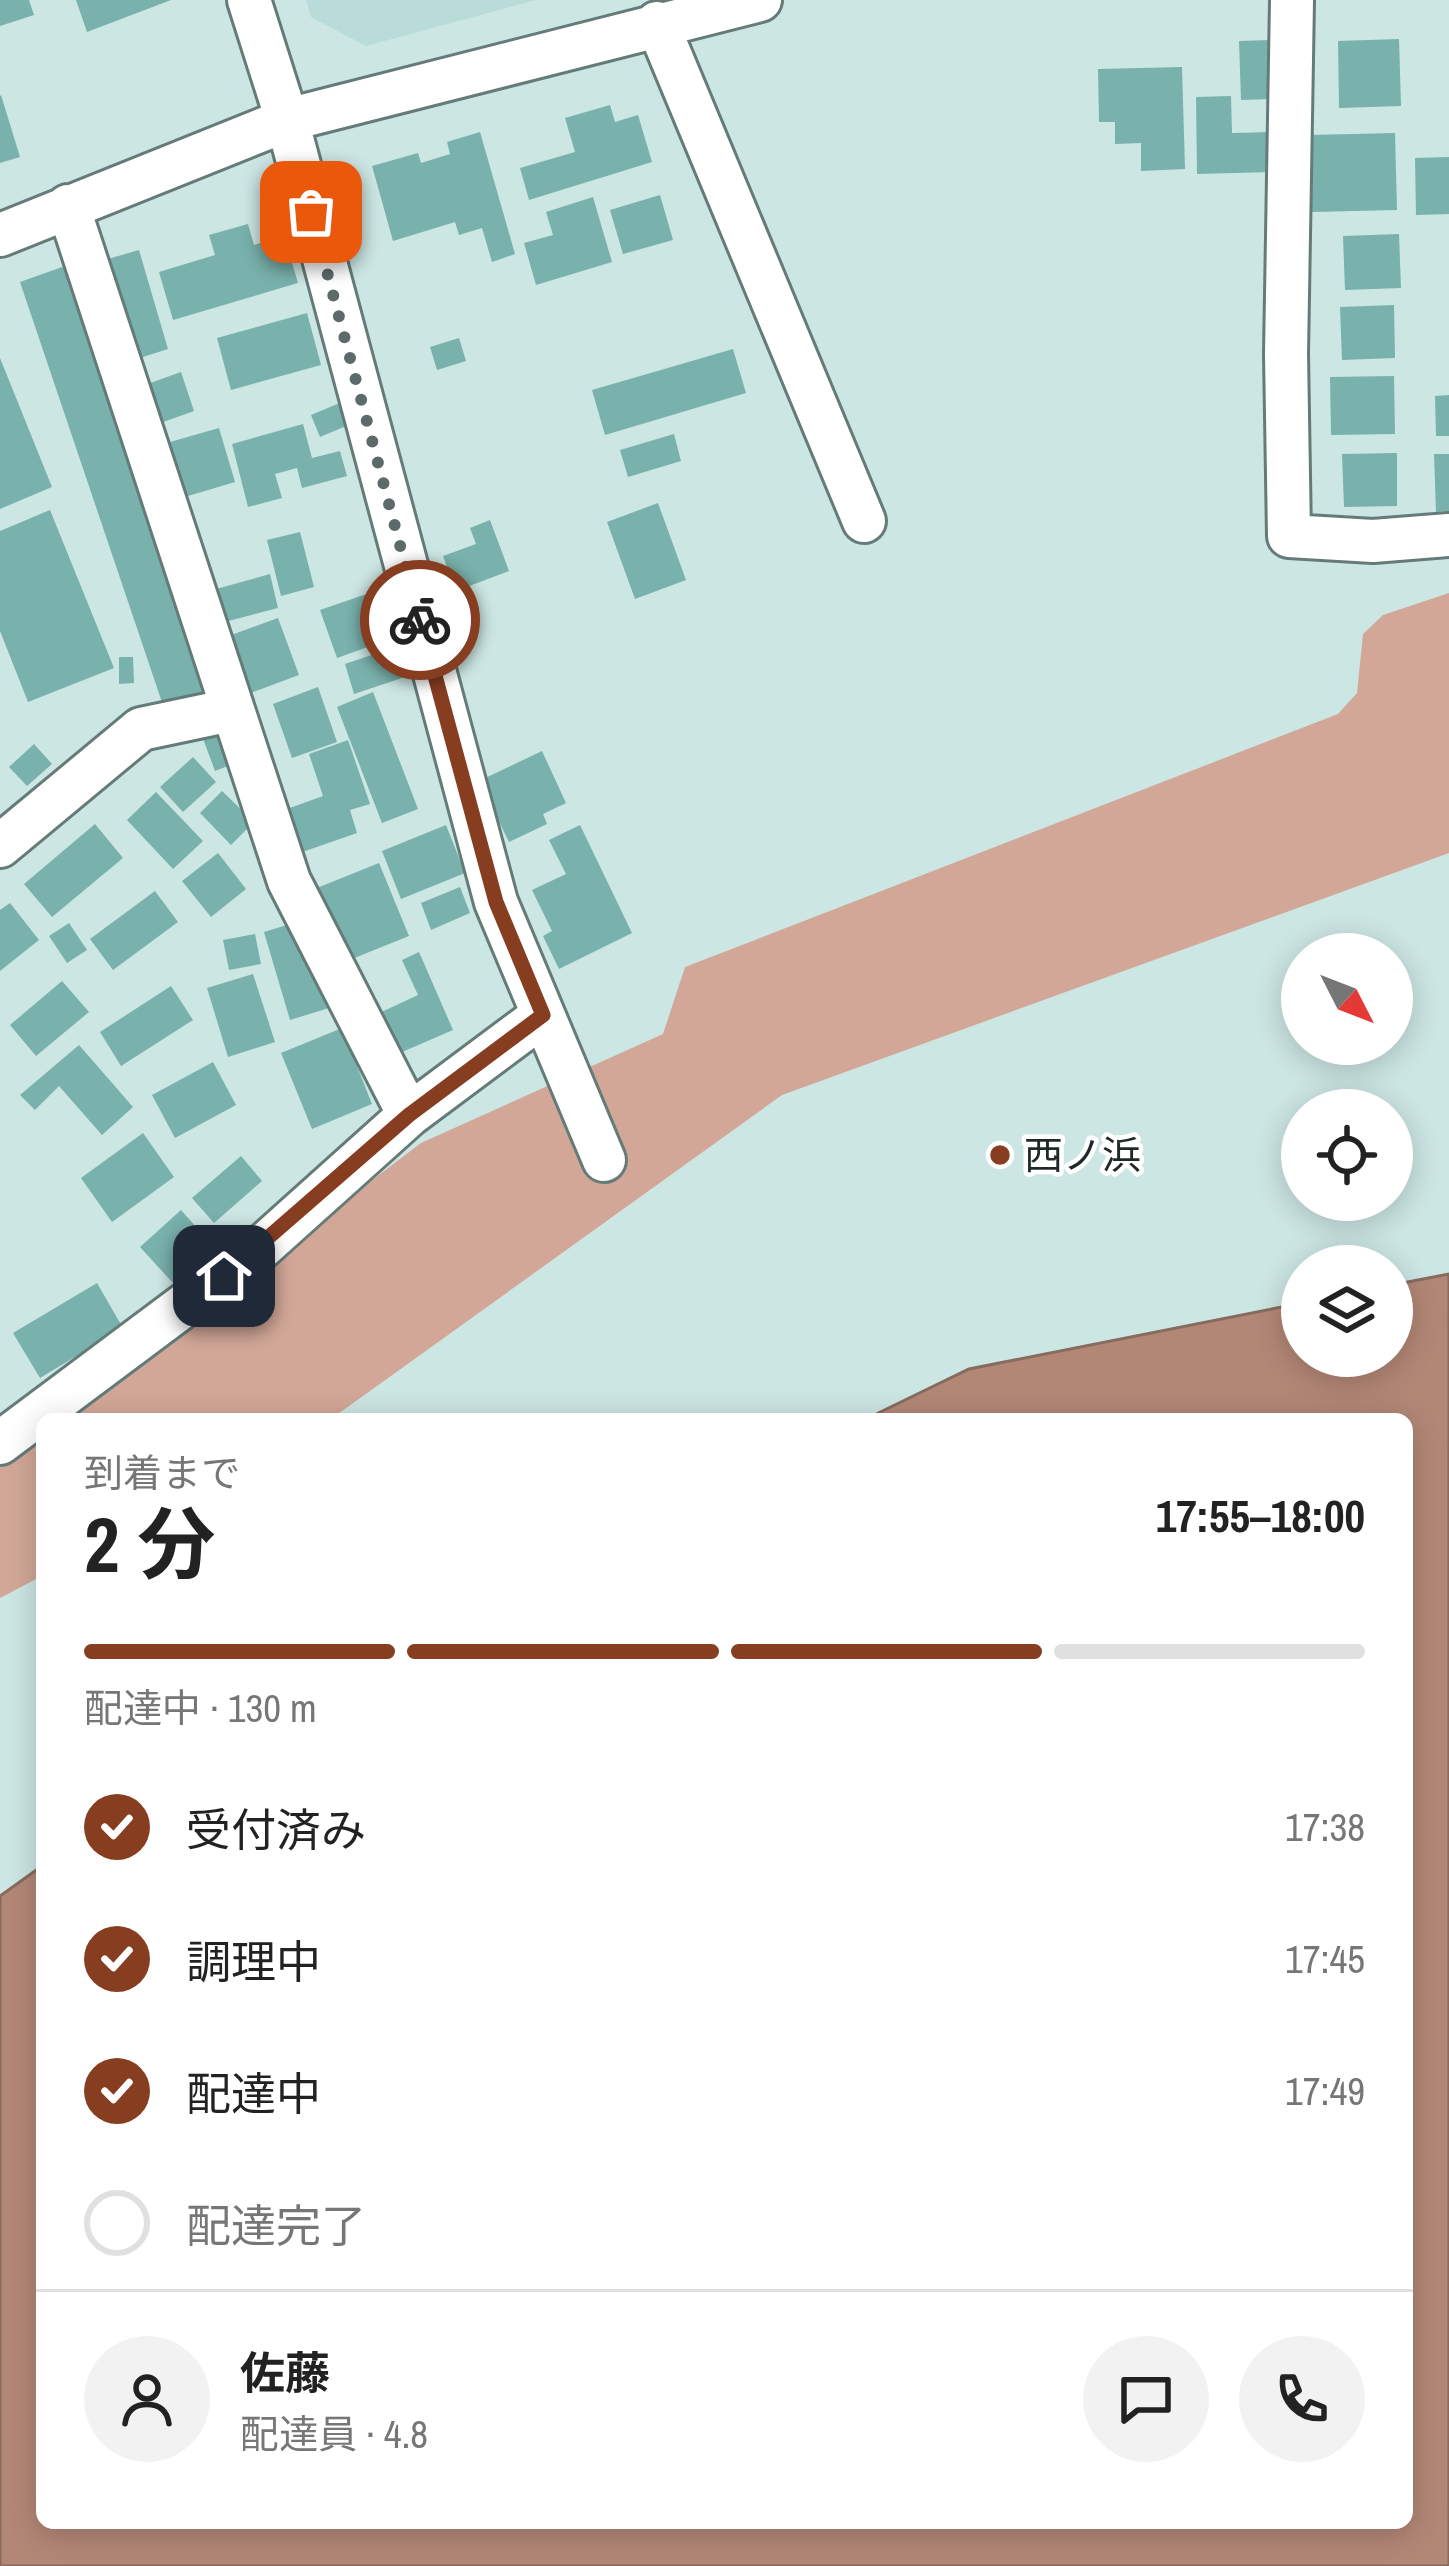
<!DOCTYPE html>
<html lang="ja">
<meta charset="utf-8">
<style>
:root{--surface:#fff;--page:#f2f2f2;--text:#222;--muted:#767676;--line:#e0e0e0;--accent:#863d20}
body{margin:0;font-family:"Archivo Narrow","Noto Sans JP",sans-serif;background:var(--page);color:var(--text);height:100vh;display:flex;flex-direction:column;font-size:45px;white-space:nowrap}
*{box-sizing:border-box;margin:0}
p{font-size:39px;color:var(--muted)}
.icon{flex:none;width:66px;height:66px;fill:none;stroke:currentColor;stroke-width:2;stroke-linecap:round;stroke-linejoin:round}
.map{position:relative;flex:1;overflow:hidden}
.side{position:absolute;left:36px;top:1413px;width:1377px;height:1116px;display:flex;flex-direction:column;background:var(--surface);border-radius:18px;box-shadow:0 6px 30px #0003}
.side>*{flex:none}
.needle{width:78px;rotate:132deg}
.fabs{position:absolute;left:1281px;top:933px;display:grid;gap:24px}
.fabs a{display:grid;place-items:center;width:132px;height:132px;border-radius:50%;background:var(--surface);box-shadow:0 6px 30px #0003;font-size:60px}
.pin{position:absolute;display:grid;place-items:center;width:102px;height:102px;color:#fff;margin:-51px;border-radius:24px;box-shadow:0 6px 18px #0006}
.courier{position:absolute;display:grid;place-items:center;width:120px;height:120px;margin:-60px;border:9px solid #863d20;border-radius:50%;background:#fff;color:#222;box-shadow:0 3px 15px #0007}
.overview em{font-style:normal;font-weight:700}
.overview div{display:flex;flex-direction:column-reverse}
.overview{display:flex;align-items:center;justify-content:space-between;height:204px;padding:0 48px}
h1{font-size:78px;font-weight:700;line-height:90px}
.bar{display:grid;grid-template-columns:repeat(4,1fr);gap:18px 12px;align-content:center;height:144px;padding:0 48px}
.bar i{height:15px;border-radius:9px;background:var(--line)}
.bar .active{background:var(--accent)}
.bar p{grid-column:span 4}
.line{display:flex;align-items:center;gap:30px;padding:0 48px;border-top:3px solid var(--line)}
.line div{flex:1}
.round{display:grid;place-items:center;flex:none;width:126px;height:126px;border-radius:63px;background:var(--page)}
ol{padding:0 48px;list-style:none}
li{display:flex;align-items:center;gap:36px;height:132px}
li p{margin-inline-start:auto}
li .icon{padding:12px;border-radius:50%;background:var(--accent);color:#fff;stroke-width:4}
li:last-child{color:var(--muted)}
li i{width:66px;height:66px;border:6px solid var(--line);border-radius:50%}
.map>svg:first-child{display:block}
</style>
<div class="map">
<svg width="1449" height="2566" viewBox="0 0 1449 2566">
<rect width="100%" height="100%" fill="#cce6e3"/>
<path fill="#b9dcd8" d="M 306,0 L 536,0 L 366,46 L 311,17 Z"/>
<path fill="#d2a797" d="M 1449,593 L 1449,853 L 782,1095 L 331,1419 L 57,1419 L 421,1143 L 663,1034 L 685,967 L 1338,714 L 1357,693 L 1363,634 L 1383,615 Z
M 42,1430 L 42,1576 L 0,1598 L 0,1462 Z"/>
<path fill="#b38776" stroke="#876b5f" stroke-width="3" d="M 1449,1274 L 1449,2566 L 0,2566 L 0,1896 L 42,1866 L 42,2523 L 1407,2523 L 1407,1419 L 866,1419 L 969,1369 L 1302,1303 L 1302,1356 L 1392,1356 L 1392,1285 Z"/>
<path fill="#79b1ac" d="M 0,0 L 29,0 L 34,15 L 0,26 Z
M 76,0 L 171,0 L 87,32 Z
M 1399,39 L 1401,106 L 1339,108 L 1338,41 Z
M 1271,40 L 1272,99 L 1241,100 L 1239,41 Z
M 1182,67 L 1185,169 L 1141,171 L 1141,143 L 1115,144 L 1115,122 L 1099,122 L 1098,69 Z
M 1,95 L 20,157 L 0,163 L 0,96 Z
M 1231,96 L 1232,133 L 1272,132 L 1272,172 L 1197,174 L 1196,97 Z
M 610,105 L 615,122 L 638,115 L 652,162 L 529,200 L 520,168 L 575,152 L 565,118 Z
M 480,132 L 515,254 L 492,262 L 482,228 L 459,235 L 455,222 L 393,241 L 372,166 L 418,153 L 421,163 L 450,154 L 447,142 Z
M 1395,133 L 1397,210 L 1312,212 L 1310,135 Z
M 1449,157 L 1449,214 L 1416,215 L 1415,158 Z
M 660,195 L 673,240 L 623,254 L 610,210 Z
M 593,197 L 612,262 L 536,285 L 524,243 L 553,235 L 546,212 Z
M 248,224 L 254,245 L 284,235 L 298,283 L 173,320 L 159,272 L 215,255 L 209,235 Z
M 1399,234 L 1401,288 L 1345,290 L 1343,236 Z
M 139,250 L 168,349 L 124,363 L 94,263 Z
M 65,266 L 212,705 L 168,720 L 20,282 Z
M 1394,305 L 1395,358 L 1342,360 L 1340,307 Z
M 307,313 L 321,365 L 231,390 L 217,338 Z
M 459,338 L 466,361 L 437,370 L 430,347 Z
M 733,349 L 746,393 L 605,435 L 592,390 Z
M 0,358 L 52,487 L 0,509 Z
M 181,372 L 194,411 L 155,425 L 142,386 Z
M 1394,376 L 1395,434 L 1331,435 L 1330,377 Z
M 1449,395 L 1449,436 L 1436,436 L 1435,396 Z
M 342,402 L 351,424 L 320,437 L 311,415 Z
M 303,424 L 312,458 L 340,451 L 347,476 L 302,488 L 297,468 L 275,474 L 282,498 L 248,507 L 232,444 Z
M 219,428 L 235,482 L 178,499 L 163,444 Z
M 674,434 L 681,461 L 628,477 L 620,450 Z
M 1397,453 L 1397,506 L 1344,507 L 1342,454 Z
M 1434,454 L 1449,454 L 1449,511 L 1436,512 Z
M 658,503 L 686,580 L 635,599 L 607,522 Z
M 50,510 L 114,668 L 28,702 L 0,631 L 0,531 Z
M 490,520 L 509,571 L 456,591 L 443,556 L 476,544 L 470,528 Z
M 300,532 L 314,587 L 281,596 L 267,540 Z
M 270,574 L 278,608 L 217,624 L 209,591 Z
M 387,587 L 404,634 L 337,658 L 320,610 Z
M 278,618 L 299,675 L 245,695 L 223,638 Z
M 410,642 L 420,672 L 354,694 L 345,664 Z
M 119,657 L 133,657 L 134,683 L 119,684 Z
M 318,687 L 337,742 L 292,758 L 273,704 Z
M 373,692 L 418,809 L 382,823 L 337,707 Z
M 220,716 L 238,762 L 215,771 L 198,725 Z
M 348,740 L 370,804 L 350,810 L 357,833 L 291,856 L 276,813 L 323,796 L 309,754 Z
M 34,744 L 52,764 L 27,786 L 9,767 Z
M 542,751 L 566,803 L 543,814 L 547,824 L 509,842 L 479,781 Z
M 193,757 L 216,782 L 183,812 L 160,787 Z
M 222,791 L 254,822 L 231,845 L 200,813 Z
M 156,792 L 203,841 L 173,869 L 127,820 Z
M 95,824 L 123,858 L 52,917 L 24,884 Z
M 446,825 L 465,873 L 401,899 L 382,851 Z
M 580,825 L 632,933 L 559,969 L 543,936 L 552,931 L 532,890 L 566,874 L 549,840 Z
M 218,853 L 246,889 L 211,917 L 182,881 Z
M 379,863 L 409,936 L 342,963 L 312,890 Z
M 460,887 L 470,913 L 431,930 L 421,903 Z
M 155,891 L 178,922 L 113,970 L 90,939 Z
M 10,903 L 39,940 L 0,971 L 0,910 Z
M 303,920 L 329,1008 L 290,1020 L 264,932 Z
M 69,923 L 87,950 L 67,963 L 49,936 Z
M 255,934 L 261,964 L 229,970 L 223,940 Z
M 419,952 L 453,1030 L 393,1056 L 375,1015 L 418,995 L 402,960 Z
M 253,974 L 275,1042 L 228,1057 L 207,988 Z
M 62,981 L 89,1012 L 36,1056 L 10,1025 Z
M 171,986 L 193,1020 L 121,1066 L 100,1032 Z
M 342,1028 L 372,1104 L 312,1129 L 281,1053 Z
M 79,1045 L 133,1107 L 102,1135 L 59,1086 L 35,1110 L 20,1095 Z
M 213,1062 L 236,1105 L 175,1138 L 152,1095 Z
M 143,1133 L 174,1177 L 112,1222 L 81,1178 Z
M 241,1156 L 262,1181 L 214,1223 L 192,1198 Z
M 181,1210 L 213,1246 L 172,1282 L 140,1247 Z
M 97,1283 L 123,1328 L 40,1378 L 13,1333 Z"/>
<g fill="none" stroke-linecap="round" stroke-linejoin="round">
<g stroke="#647b78" stroke-width="48">
<path id="minor" d="M 249,0 L 287,120 L 496,902 L 604,1160
M 1292,0 L 1286,354 L 1289,536 L 1373,541 L 1449,535
M 657,23 L 864,521
M 68,206 L 289,881 L 409,1115
M 0,235 L 287,120 L 760,0
M 0,846 L 141,729 L 231,710
M 0,1443 L 262,1247 L 409,1115 L 543,1015"/>
</g>
<use href="#minor" stroke="#fff" stroke-width="42"/>
</g>
<g fill="none" stroke-linecap="round" stroke-linejoin="round">
<path stroke="#5c6b69" stroke-width="12" stroke-dasharray="0 21.6" d="M 311,212 L 420,620"/>
<path stroke="#863d20" stroke-width="15" d="M 224,1276 L 409,1115 L 543,1015 L 496,902 L 420,620"/>
</g>
<circle fill="#863d20" stroke="#fff" stroke-width="4.5" cx="1000" cy="1155" r="12"/>
<g text-anchor="middle" stroke-width="9" stroke-linejoin="round" paint-order="stroke">
<g font-size="39" fill="#1f2928" stroke="#fff" text-anchor="start">
<text x="1024" y="1169">西ノ浜</text>
</g>
</g>
</svg>
<div class="fabs">
<a><svg class="needle" viewBox="-14 -14 28 28"><path d="M0-13l5 13h-10z" fill="#e53935"/><path d="M0 13l5-13h-10z" fill="#767676"/></svg></a>
<a><svg class="icon" aria-label="locate" viewBox="0 0 24 24"><circle cx="12" cy="12" r="6"/><path d="M12 2v4M12 18v4M2 12h4M18 12h4"/></svg></a>
<a><svg class="icon" aria-label="layers" viewBox="0 0 24 24"><path d="M12 4l9 5-9 5-9-5zM3 14l9 5 9-5"/></svg></a>
</div>
<div class="pin" style="left:311px;top:212px;background:#ea580c"><svg class="icon" aria-label="bag" viewBox="0 0 24 24"><path d="M5 8h14l-1 12H6zM9 8a3 3 0 0 1 6 0"/></svg></div>
<div class="pin" style="left:224px;top:1276px;background:#1f2937"><svg class="icon" aria-label="home" viewBox="0 0 24 24"><path d="M3 11l9-7 9 7M6 9v11h12V9"/></svg></div>
<div class="courier" style="left:420px;top:620px"><svg class="icon" aria-label="bike" viewBox="0 0 24 24"><circle cx="6" cy="16" r="4"/><circle cx="18" cy="16" r="4"/><path d="M6 16l4-8h5l3 8M10 8l3 8H6M13 5h3"/></svg></div>
<section class="side">
<div class="overview"><div><h1>2 分</h1><p>到着まで</p></div><em>17:55–18:00</em></div>
<div class="bar"><i class="active"></i><i class="active"></i><i class="active"></i><i></i><p>配達中 · 130 m</p></div>
<ol>
<li><svg class="icon" aria-label="check" viewBox="0 0 24 24"><path d="M5 12l5 5 9-10"/></svg>受付済み<p>17:38</p></li>
<li><svg class="icon" aria-label="check" viewBox="0 0 24 24"><path d="M5 12l5 5 9-10"/></svg>調理中<p>17:45</p></li>
<li><svg class="icon" aria-label="check" viewBox="0 0 24 24"><path d="M5 12l5 5 9-10"/></svg>配達中<p>17:49</p></li>
<li><i></i>配達完了</li>
</ol>
<div class="line" style="height:216px"><a class="round"><svg class="icon" aria-label="person" viewBox="0 0 24 24"><circle cx="12" cy="8" r="4"/><path d="M4 21q1-7 8-7t8 7"/></svg></a><div><b>佐藤</b><p>配達員 · 4.8</p></div><a class="round"><svg class="icon" aria-label="chat" viewBox="0 0 24 24"><path d="M4 5h16v11H9l-5 4z"/></svg></a><a class="round"><svg class="icon" aria-label="phone" viewBox="0 0 24 24"><path d="M5 4h4l2 5-3 2q2 4 5 5l2-3 5 2v4C11 20 4 13 5 4z"/></svg></a></div>
</section>
</div>
